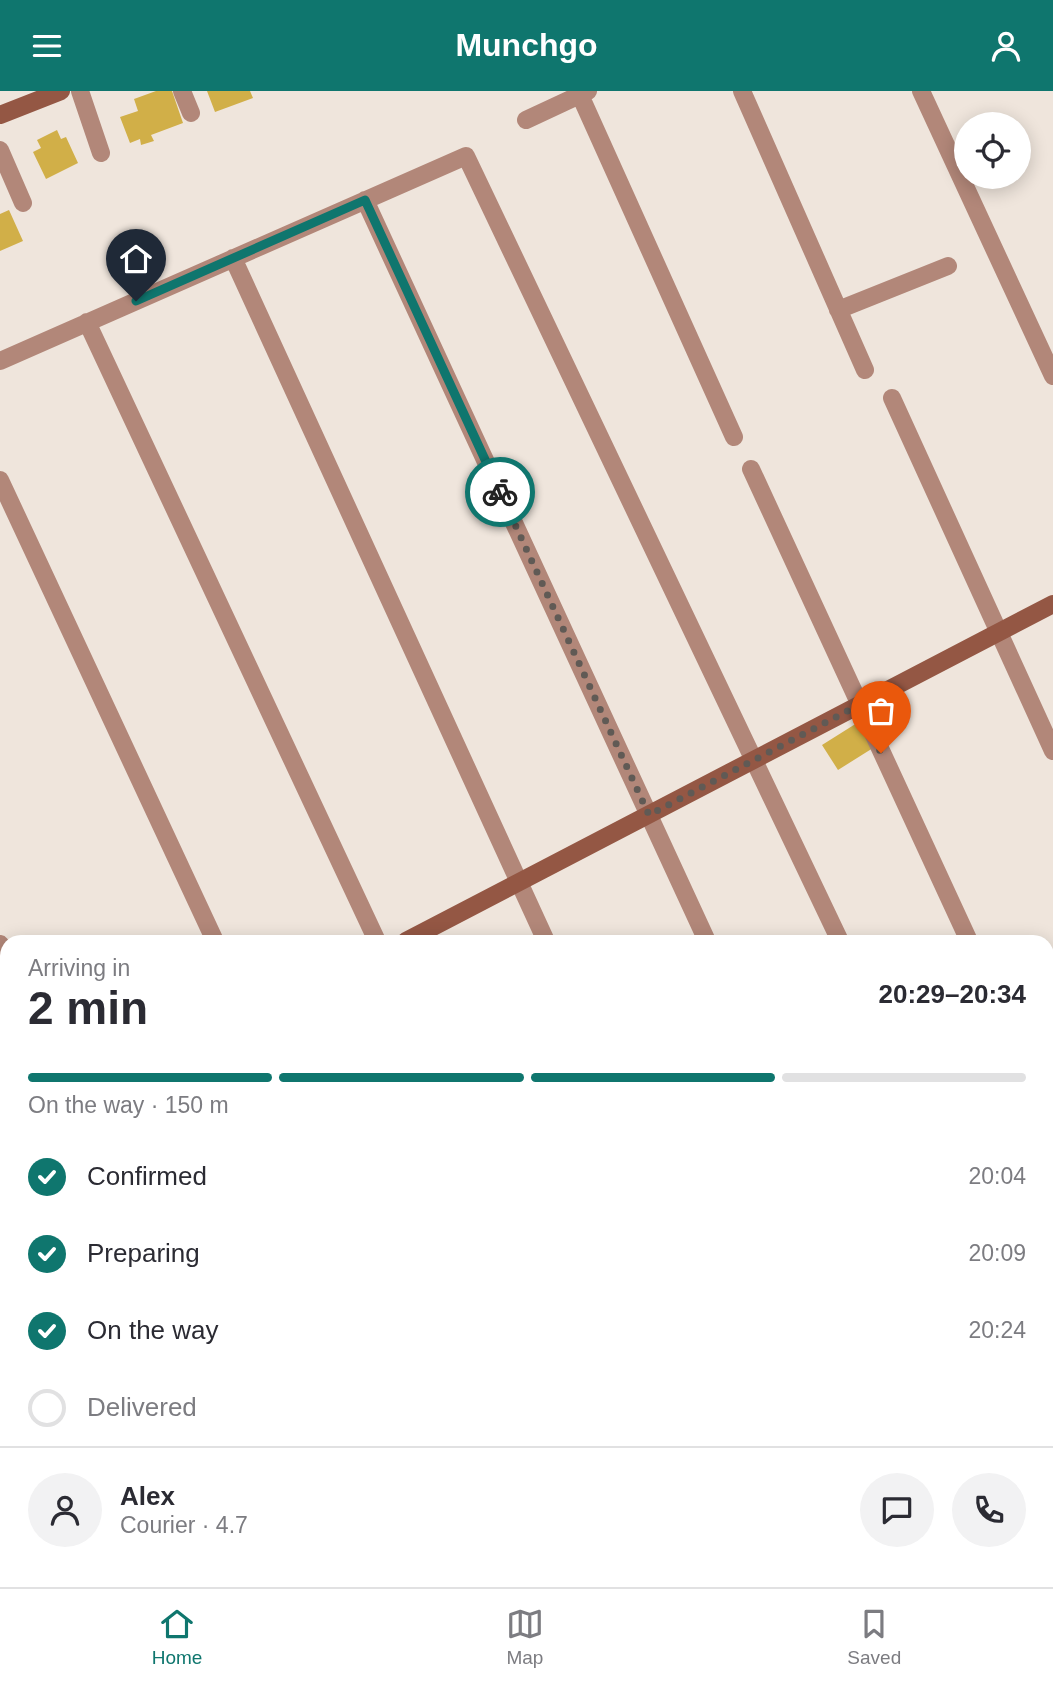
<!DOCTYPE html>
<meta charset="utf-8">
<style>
:root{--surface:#fff;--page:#f2f2f3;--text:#2b2b33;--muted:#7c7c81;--line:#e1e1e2;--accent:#0f766e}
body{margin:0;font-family:Arial,sans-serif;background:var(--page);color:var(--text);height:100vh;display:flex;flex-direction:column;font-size:26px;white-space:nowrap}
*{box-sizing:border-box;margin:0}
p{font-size:23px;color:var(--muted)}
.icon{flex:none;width:38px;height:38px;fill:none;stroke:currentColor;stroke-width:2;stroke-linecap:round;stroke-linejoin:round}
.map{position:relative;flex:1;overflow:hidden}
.details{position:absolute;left:0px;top:844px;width:1054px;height:653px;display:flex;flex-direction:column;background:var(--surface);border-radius:21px 21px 0 0;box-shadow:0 4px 18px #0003}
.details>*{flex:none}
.controls{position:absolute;left:954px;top:21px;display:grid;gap:14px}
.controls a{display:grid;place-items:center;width:77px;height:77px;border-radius:50%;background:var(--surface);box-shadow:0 4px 18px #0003;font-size:35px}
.pin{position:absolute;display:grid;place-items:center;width:60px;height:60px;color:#fff;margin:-72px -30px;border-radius:50% 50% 50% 0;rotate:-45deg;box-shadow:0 0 7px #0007}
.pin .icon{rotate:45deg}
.courier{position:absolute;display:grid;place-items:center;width:70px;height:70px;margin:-35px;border:5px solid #0f766e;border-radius:50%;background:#fff;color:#222;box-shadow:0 2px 9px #0007}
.summary em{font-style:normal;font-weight:700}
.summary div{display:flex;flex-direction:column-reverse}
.summary{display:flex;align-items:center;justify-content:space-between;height:119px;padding:0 28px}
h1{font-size:46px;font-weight:700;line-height:52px}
.bar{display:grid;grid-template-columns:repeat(4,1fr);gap:10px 7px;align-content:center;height:84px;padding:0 28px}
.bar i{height:9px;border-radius:5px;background:var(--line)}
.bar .on{background:var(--accent)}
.bar p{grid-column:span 4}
.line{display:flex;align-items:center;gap:18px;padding:0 28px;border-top:2px solid var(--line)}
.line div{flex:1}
.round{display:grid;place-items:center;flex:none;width:74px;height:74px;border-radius:37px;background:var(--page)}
ol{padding:0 28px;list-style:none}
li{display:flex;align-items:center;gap:21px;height:77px}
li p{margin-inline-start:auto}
li .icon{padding:7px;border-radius:50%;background:var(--accent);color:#fff;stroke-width:4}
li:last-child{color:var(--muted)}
li i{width:38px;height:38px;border:4px solid var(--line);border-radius:50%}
header{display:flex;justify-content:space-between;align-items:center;height:91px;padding:0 28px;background:var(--accent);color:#fff;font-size:32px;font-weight:700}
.tab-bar{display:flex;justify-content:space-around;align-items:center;height:98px;border-top:2px solid var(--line);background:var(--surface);font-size:19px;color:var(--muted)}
.tab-bar a{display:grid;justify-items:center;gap:4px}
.tab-bar .on{color:var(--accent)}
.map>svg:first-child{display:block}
</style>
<header><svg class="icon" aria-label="menu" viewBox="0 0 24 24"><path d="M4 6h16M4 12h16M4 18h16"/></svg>Munchgo<svg class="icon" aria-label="person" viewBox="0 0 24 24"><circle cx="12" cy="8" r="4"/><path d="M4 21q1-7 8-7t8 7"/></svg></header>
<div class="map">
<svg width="1053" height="1496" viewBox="0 0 1053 1496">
<rect width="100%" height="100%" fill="#efe5dc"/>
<path fill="#d1af48" d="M 156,0 L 172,0 L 183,32 L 151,44 L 154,50 L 141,54 L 140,48 L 130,52 L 120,26 L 138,20 L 134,8 Z
M 207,0 L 250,0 L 253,7 L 215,21 Z
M 57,39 L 61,48 L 66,46 L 78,72 L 46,88 L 33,61 L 41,57 L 37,49 Z
M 9,119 L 23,150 L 0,160 L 0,123 Z
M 857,632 L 873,657 L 838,679 L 822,654 Z"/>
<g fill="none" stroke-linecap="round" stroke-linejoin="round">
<path stroke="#b28779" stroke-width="18" d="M 80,0 L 101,62
M 182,0 L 191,22
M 742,0 L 865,279
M 921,0 L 1053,285
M 580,4 L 734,346
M 526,29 L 588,0
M 0,59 L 23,112
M 365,109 L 707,850
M 233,167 L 546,850
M 838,219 L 948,175
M 87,231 L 377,850
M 0,270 L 466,65 L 840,850
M 892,307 L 1053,660
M 751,378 L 969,850
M 0,389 L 215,850
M 0,853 L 7,862
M 1046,1019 L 1053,1033
M 0,1042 L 7,1050
M 1046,1093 L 1053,1090
M 0,1208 L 7,1204
M 1046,1215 L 1053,1211
M 0,1233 L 7,1242
M 1046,1262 L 1053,1271
M 1046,1449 L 1053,1458
M 0,1462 L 7,1470
M 24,1489 L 30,1496
M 689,1489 L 694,1496
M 893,1489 L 899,1496
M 510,1496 L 523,1489"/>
<path stroke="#945744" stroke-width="18" d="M 0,24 L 61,0
M 406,850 L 1053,513
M 0,1061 L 7,1058"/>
</g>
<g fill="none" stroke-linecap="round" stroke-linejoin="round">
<path stroke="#605a55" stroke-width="7" stroke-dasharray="0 12.6" d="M 500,401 L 649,724 L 859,614 L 881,662"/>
<path stroke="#0f766e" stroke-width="9" d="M 136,210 L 365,109 L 500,401"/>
</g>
</svg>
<div class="controls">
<a><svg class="icon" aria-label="locate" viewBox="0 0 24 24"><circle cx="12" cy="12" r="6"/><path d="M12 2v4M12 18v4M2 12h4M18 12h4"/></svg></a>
</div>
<div class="pin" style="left:881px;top:662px;background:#ea580c"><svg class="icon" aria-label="bag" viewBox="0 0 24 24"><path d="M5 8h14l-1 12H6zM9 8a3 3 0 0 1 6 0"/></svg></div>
<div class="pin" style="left:136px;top:210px;background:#1f2937"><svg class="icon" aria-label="home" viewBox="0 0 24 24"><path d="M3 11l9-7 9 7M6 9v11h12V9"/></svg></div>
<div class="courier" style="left:500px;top:401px"><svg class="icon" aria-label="bike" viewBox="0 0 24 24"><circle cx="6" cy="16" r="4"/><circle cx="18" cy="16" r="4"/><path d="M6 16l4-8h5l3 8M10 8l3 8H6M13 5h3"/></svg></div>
<section class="details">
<div class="summary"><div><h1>2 min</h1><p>Arriving in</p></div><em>20:29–20:34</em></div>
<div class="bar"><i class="on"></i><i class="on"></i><i class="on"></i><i></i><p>On the way · 150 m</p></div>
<ol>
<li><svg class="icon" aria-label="check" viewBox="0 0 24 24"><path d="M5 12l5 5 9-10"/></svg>Confirmed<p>20:04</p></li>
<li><svg class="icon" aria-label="check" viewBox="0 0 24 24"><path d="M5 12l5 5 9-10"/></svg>Preparing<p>20:09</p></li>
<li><svg class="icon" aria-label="check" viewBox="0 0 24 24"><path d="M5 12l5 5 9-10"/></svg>On the way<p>20:24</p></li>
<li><i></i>Delivered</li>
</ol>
<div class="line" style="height:126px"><a class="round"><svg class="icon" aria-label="person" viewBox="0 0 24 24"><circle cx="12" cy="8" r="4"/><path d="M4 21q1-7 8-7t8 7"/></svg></a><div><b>Alex</b><p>Courier · 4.7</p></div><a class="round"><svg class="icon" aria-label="chat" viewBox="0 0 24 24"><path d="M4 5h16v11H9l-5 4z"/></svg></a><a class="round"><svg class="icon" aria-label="phone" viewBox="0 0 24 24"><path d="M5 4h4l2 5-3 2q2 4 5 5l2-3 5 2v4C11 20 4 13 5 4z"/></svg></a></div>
</section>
</div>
<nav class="tab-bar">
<a class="on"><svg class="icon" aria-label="home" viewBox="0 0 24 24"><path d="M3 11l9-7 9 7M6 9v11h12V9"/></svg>Home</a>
<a><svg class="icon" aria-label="map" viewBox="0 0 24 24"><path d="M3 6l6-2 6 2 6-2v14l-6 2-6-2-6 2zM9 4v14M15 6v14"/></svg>Map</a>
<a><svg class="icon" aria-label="saved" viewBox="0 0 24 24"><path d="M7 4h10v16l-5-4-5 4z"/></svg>Saved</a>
</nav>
